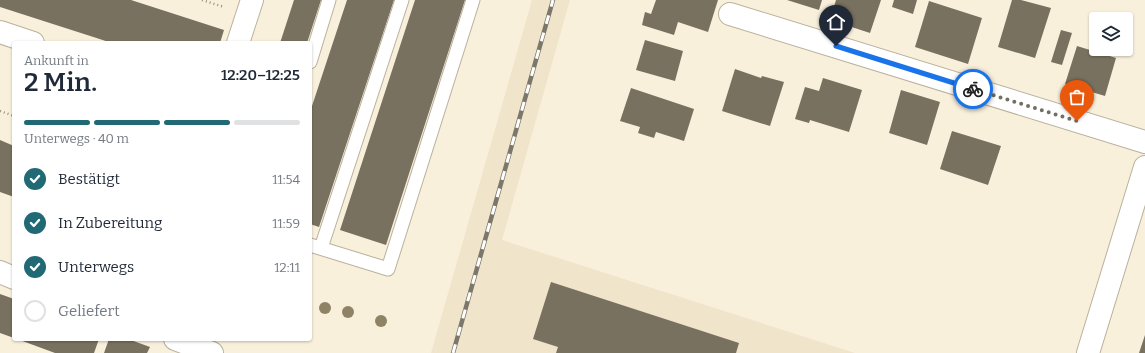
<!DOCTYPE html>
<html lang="de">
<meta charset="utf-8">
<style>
:root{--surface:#fff;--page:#f6f6f7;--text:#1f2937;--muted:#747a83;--line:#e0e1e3;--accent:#216a75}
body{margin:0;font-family:Bitter,serif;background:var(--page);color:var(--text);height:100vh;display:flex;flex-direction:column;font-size:15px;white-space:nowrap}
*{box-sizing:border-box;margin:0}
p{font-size:13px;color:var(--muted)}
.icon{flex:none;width:22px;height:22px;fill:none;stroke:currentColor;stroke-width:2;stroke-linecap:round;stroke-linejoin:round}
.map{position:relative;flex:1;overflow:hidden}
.details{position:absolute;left:12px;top:41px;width:300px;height:300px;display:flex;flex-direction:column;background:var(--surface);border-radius:4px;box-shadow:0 1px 3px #0004}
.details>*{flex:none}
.buttons{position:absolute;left:1089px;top:12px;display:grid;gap:8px}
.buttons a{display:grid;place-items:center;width:44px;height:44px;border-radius:4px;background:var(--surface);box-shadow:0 1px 3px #0004;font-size:20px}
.pin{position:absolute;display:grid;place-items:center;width:34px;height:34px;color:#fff;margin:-41px -17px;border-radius:50% 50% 50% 0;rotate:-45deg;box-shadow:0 0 4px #0007}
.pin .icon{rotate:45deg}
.courier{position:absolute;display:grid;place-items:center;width:40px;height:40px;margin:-20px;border:3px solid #1a73e8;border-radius:50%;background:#fff;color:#222;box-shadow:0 1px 5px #0007}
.headline em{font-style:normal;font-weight:600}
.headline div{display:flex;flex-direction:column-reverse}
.headline{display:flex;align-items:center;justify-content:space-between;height:68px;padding:0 12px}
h1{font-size:26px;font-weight:600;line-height:30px}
.bar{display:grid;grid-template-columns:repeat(4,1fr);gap:6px 4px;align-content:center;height:48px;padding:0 12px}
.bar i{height:5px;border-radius:3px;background:var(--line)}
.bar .on{background:var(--accent)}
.bar p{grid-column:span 4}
ol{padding:0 12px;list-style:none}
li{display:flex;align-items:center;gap:12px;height:44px}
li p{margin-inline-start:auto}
li .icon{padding:4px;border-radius:50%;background:var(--accent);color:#fff;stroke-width:4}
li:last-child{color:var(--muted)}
li i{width:22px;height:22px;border:2px solid var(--line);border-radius:50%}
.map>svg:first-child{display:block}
</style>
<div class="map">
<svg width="1145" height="353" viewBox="0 0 1145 353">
<rect width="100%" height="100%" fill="#f9f0dc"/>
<path fill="#f0e4ca" d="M 532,0 L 570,0 L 502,240 L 855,353 L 431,353 Z"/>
<path fill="#79715f" d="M 0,0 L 131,0 L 224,30 L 220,43 L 112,43 L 0,7 Z
M 294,0 L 321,0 L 307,43 L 280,43 Z
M 347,0 L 394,0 L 319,227 L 310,224 L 310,112 Z
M 415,0 L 465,0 L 386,245 L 340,230 Z
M 656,0 L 718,0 L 708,32 L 678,22 L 674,35 L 642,25 L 645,12 L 651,14 Z
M 787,0 L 822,0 L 819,10 Z
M 836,0 L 881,0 L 870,33 L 830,20 Z
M 894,0 L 917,0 L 913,14 L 892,7 Z
M 1012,0 L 1021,0 L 1051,8 L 1035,58 L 998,47 Z
M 929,1 L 982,18 L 968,64 L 915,47 Z
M 1061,30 L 1072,33 L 1062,65 L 1051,62 Z
M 645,40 L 683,51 L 675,81 L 636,70 Z
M 1077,46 L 1116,58 L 1105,96 L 1065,84 Z
M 735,69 L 761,78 L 762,76 L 784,82 L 770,126 L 722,111 Z
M 823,78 L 862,90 L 849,132 L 810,120 L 809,123 L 795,119 L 805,87 L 819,91 Z
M 631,88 L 694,109 L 684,141 L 656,132 L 654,138 L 638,133 L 640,127 L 620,121 Z
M 901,90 L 940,102 L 927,145 L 889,133 Z
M 952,131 L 1001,146 L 988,185 L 940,169 Z
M 0,140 L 14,146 L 14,197 L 0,192 Z
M 551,282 L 739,343 L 736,353 L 556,353 L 558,347 L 533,339 Z
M 0,294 L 14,299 L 14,338 L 0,333 Z
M 1145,335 L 1145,353 L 1139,353 Z
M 17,339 L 99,339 L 94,353 L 55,353 Z
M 109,339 L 128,339 L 150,347 L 147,353 L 104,353 Z"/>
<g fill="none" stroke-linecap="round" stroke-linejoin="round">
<g stroke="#bab19e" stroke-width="15">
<path id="service" d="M 310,62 L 329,0
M 310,245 L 388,269 L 473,0
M 321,248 L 402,0"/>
</g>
<g stroke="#bab19e" stroke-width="24">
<path id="minor" d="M 730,14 L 1145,142
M 0,32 L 33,43
M 238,43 L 252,0
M 0,272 L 14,278
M 175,339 L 212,353
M 1088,353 L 1145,167"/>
</g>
<path stroke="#958f81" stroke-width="2.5" stroke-dasharray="1 3" stroke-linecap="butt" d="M 202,0 L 224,7
M 0,111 L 14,116"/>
<use href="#service" stroke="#fff" stroke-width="13"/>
<use href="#minor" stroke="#fff" stroke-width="22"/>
<g stroke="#7c776a" stroke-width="4.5">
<path id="rail" d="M 453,353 L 553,0"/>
</g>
<use href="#rail" stroke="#fff" stroke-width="3" stroke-dasharray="9" stroke-linecap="butt"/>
</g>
<g fill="#8e8365">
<circle cx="325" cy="308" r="6"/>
<circle cx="348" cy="312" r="6"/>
<circle cx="381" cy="321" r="6"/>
</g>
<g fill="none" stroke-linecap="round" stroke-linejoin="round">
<path stroke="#746f63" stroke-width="4" stroke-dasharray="0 7.2" d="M 973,89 L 1077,121"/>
<path stroke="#1a73e8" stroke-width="5" d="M 836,46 L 973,89"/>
</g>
</svg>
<div class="buttons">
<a><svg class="icon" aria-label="layers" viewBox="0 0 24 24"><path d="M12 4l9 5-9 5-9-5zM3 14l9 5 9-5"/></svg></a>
</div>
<div class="pin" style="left:1077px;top:121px;background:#ea580c"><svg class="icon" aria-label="bag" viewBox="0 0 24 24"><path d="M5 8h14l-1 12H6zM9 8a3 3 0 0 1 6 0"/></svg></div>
<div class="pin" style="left:836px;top:46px;background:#1f2937"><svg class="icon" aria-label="home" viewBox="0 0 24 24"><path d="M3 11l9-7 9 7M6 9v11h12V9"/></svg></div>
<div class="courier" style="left:973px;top:89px"><svg class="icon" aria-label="bike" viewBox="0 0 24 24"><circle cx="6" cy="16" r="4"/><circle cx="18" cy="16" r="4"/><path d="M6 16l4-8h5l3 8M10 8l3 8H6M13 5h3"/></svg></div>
<section class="details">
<div class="headline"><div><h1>2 Min.</h1><p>Ankunft in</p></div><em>12:20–12:25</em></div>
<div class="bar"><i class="on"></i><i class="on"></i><i class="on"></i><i></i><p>Unterwegs · 40 m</p></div>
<ol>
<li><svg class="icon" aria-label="check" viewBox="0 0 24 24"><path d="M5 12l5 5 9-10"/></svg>Bestätigt<p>11:54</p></li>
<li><svg class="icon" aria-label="check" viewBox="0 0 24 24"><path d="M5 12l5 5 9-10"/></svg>In Zubereitung<p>11:59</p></li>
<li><svg class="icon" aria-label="check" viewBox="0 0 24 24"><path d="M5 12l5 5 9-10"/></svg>Unterwegs<p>12:11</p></li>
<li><i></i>Geliefert</li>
</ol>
</section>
</div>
